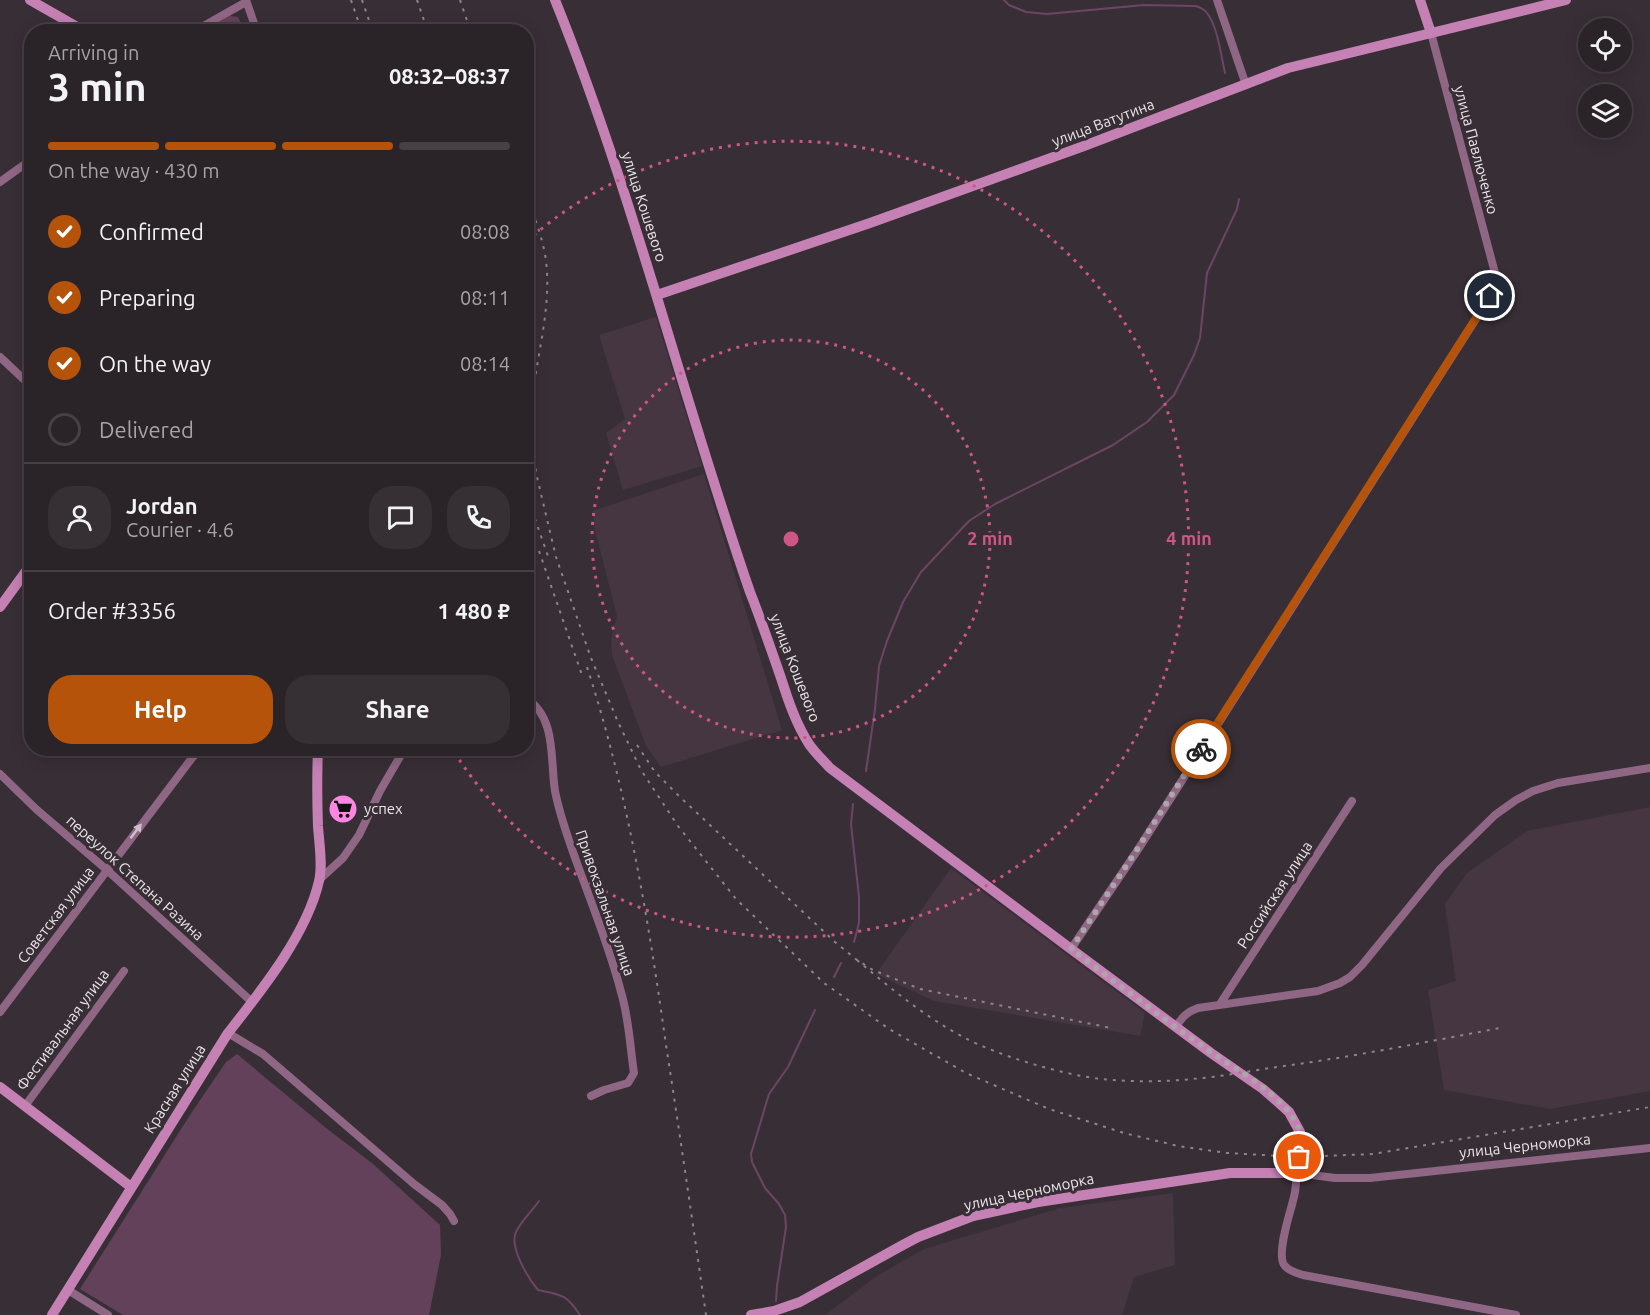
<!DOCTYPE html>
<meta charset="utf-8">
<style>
:root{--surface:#2a2328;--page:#362f34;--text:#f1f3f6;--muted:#a5a4a8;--line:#464045;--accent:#b45309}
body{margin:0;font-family:Ubuntu,sans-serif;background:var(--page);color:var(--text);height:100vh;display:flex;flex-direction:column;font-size:22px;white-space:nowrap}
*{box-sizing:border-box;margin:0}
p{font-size:20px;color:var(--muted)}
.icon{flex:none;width:33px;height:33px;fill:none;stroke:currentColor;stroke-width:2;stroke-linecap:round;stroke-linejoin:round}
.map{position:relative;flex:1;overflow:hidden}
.details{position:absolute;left:24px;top:24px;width:510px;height:732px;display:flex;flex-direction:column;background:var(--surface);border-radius:24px;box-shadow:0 3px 15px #0003,0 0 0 2px var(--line)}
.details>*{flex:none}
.fabs{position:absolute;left:1578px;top:18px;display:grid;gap:12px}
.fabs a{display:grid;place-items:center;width:54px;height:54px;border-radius:50%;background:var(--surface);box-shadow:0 3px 15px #0003,0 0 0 2px var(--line);font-size:30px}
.pin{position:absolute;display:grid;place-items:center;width:51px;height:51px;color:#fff;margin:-26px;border:3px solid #fff;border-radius:50%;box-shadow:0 2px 6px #0007}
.courier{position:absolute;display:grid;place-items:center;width:60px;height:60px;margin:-30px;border:4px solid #b45309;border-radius:50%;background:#fff;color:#222;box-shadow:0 2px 8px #0007}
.summary em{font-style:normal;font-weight:700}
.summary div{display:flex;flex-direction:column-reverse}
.summary{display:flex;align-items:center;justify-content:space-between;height:102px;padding:0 24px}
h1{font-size:39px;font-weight:700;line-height:45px}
.bar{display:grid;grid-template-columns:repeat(4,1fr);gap:9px 6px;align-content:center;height:72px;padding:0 24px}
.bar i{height:8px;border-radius:4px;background:var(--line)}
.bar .active{background:var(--accent)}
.bar p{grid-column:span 4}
.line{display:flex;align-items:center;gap:15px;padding:0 24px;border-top:2px solid var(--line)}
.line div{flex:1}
.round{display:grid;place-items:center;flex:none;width:63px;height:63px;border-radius:24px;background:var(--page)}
ol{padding:0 24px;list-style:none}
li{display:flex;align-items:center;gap:18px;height:66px}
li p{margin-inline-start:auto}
li .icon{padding:6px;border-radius:50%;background:var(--accent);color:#fff;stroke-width:4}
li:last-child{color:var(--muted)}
li i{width:33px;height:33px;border:3px solid var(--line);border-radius:50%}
.button{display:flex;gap:12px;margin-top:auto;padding:12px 24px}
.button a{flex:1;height:69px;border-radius:24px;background:var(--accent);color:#fff;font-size:24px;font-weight:700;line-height:69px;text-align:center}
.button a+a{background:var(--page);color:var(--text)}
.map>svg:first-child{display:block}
</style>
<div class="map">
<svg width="1650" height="1315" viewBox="0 0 1650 1315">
<rect width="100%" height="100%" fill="#382f36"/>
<path fill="#453641" d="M 656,317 L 702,466 L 623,490 L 606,433 L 625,419 L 599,335 Z
M 704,474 L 782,730 L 661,767 L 646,746 L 612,655 L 611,639 L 617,616 L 595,530 L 593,511 Z
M 1650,807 L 1650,1091 L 1550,1109 L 1444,1090 L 1428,990 L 1456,981 L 1445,904 L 1467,873 L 1527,831 Z
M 951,868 L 1145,1013 L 1140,1036 L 934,1001 L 876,974 Z
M 1173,1193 L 1175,1265 L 1134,1277 L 1122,1315 L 825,1315 L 877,1276 L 924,1249 L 1060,1208 Z"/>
<path fill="#63415b" d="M 230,16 L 238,17 L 245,31 L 203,31 Z
M 237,1054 L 326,1128 L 373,1164 L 440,1225 L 441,1255 L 429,1315 L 123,1315 L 80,1289 L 190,1115 L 226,1062 Z"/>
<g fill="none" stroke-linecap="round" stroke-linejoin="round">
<path stroke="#6c4565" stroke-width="2" d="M 1004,0 L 1009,5 L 1026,12 L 1047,14 L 1144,5 L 1195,6 C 1200,7 1204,9 1207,13 C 1218,27 1221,56 1225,73
M 866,771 L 875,709 L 879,666 L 887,641 L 903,602 L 921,572 L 969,521 L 995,504 L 1113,445 L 1147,422 L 1174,395 L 1194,355 L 1200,338 L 1207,273 L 1237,209 L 1239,199
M 853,804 L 851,824 L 859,897 L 859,923 L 854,942
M 834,977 L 841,963
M 539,1201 C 532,1211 521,1221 516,1232 C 509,1247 528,1278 538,1290 C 562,1295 566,1294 580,1315
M 776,1301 L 777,1286 L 786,1227 L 785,1215 L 779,1204 L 765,1188 L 752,1162 L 751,1154 L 769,1094 L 788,1067 L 815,1010"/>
<path stroke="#906685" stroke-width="8" d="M 246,0 L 257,32
M 1217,0 L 1246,85
M 193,32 L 246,2
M 1431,33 L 1495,273
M 0,182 L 32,159
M 0,357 L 32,387
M 526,698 C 557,718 550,760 555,791 C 560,817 569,841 578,866 C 593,907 610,949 621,992 C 629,1018 630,1047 634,1073 L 628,1083 L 604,1090 L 591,1096
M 0,774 L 36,809 L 107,870 L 252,1002
M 320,879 L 343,858 L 359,835 L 380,791 L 405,748
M 1071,949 L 1139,848 L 1479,314 L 1494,285
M 1220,1004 L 1352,801
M 0,1012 L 192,758 L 201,748
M 1176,1027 C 1182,1017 1187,1012 1198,1008 L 1318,991 L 1340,983 L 1350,977 L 1362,965 L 1441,868 L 1495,815 L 1516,800 L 1533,791 L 1558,783 L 1650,768
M 228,1033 L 263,1054 L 414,1184 L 442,1205 L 450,1214 L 454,1221
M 25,1106 L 124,971
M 68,1290 L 108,1315
M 1516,1315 L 1303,1275 C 1297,1273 1289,1271 1285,1266 C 1275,1256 1291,1210 1294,1197 C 1296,1189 1296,1181 1297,1173 L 1335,1178 L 1370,1178 L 1650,1148"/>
<path stroke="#c581b4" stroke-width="10" d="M 30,0 L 86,32
M 555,0 C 633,193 682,396 750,592 C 761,620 771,649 781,678 C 788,700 796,724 809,744 C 815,753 823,760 830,768 L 1071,949 L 1211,1053 L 1263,1089 L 1278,1102 L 1289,1112 L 1300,1132 L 1301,1142 L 1297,1173 L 1230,1173 L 1038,1202 L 973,1216 L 918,1237 L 901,1246 L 800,1302 L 774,1311 L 751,1315
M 1420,0 L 1431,33
M 657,295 L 870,223 L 1084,146 L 1288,68 L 1566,0
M 0,607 L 32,563
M 0,1087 L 131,1187
M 52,1315 L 228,1033 C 261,991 307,934 319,881 C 323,866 319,842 318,826 C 317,800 317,774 318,748"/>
<path stroke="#8d858b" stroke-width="2" stroke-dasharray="3 6" stroke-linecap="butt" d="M 351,0 L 362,32
M 362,0 L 373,32
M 417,0 L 428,32
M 460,0 L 471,32
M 526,195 C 534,216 543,238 546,261 C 551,302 540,344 534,385
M 526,361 L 532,449 L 537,477 L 556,557 L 591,658 L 618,722 L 641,770 L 678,826 L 736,899 L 824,983 L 889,1029 L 966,1073 L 1049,1109 L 1124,1133 L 1178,1146 L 1227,1153 L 1300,1157 L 1373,1154 L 1650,1107
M 526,493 L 549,559
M 539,551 L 583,678
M 587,667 C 627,790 648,917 666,1045 C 680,1135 693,1225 706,1315
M 637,745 L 655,772 L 680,797 L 835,942 L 857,960 L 873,970 L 920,989 L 1111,1028
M 857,960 C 890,988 924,1016 963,1037 C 999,1056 1060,1074 1101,1079 C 1131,1082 1163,1082 1192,1079 C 1220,1077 1249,1071 1277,1067 C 1352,1057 1426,1042 1500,1028"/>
</g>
<defs><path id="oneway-solid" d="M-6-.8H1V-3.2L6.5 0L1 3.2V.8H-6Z" transform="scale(1.5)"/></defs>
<use fill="#d0bfcb" href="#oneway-solid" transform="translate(136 831) rotate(-53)"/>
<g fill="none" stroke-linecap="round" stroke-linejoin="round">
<path stroke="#aca5aa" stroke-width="6" stroke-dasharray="0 10.8" d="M 1201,749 L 1138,848 L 1071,949 C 1117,983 1163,1019 1211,1052 C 1238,1071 1278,1092 1295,1121 C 1302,1133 1301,1144 1299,1157"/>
<path stroke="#b45309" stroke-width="8" d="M 1201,749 L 1490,296"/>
</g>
<g fill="none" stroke="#ce5686" stroke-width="3" stroke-dasharray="3 6">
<circle cx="791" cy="539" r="199"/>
<path d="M527 241A398 398 0 1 1 453 750"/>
</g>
<defs>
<g id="supermarket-disc" transform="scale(1.5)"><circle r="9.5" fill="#fd86e2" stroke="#382f36"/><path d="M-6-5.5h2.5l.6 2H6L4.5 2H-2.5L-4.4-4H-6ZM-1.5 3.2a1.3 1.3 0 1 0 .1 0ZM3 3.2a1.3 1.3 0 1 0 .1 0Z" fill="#111"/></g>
</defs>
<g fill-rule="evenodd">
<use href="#supermarket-disc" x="343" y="809"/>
</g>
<g text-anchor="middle" stroke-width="6" stroke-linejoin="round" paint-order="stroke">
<g font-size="15" fill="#ebe5e9" stroke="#382f36">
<text transform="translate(1103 123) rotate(-21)" y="5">улица Ватутина</text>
<text transform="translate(1476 150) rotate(75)" y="5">улица Павлюченко</text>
<text transform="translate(644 207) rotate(72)" y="5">улица Кошевого</text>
<text transform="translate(795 668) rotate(69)" y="5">улица Кошевого</text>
<text transform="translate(135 878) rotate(42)" y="5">переулок Степана Разина</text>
<text transform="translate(1275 895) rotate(-57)" y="5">Российская улица</text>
<text transform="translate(605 903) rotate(71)" y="5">Привокзальная улица</text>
<text transform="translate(56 915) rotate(-53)" y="5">Советская улица</text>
<text transform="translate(63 1030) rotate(-54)" y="5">Фестивальная улица</text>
<text transform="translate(175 1089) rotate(-58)" y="5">Красная улица</text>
<text transform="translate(1525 1146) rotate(-6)" y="5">улица Черноморка</text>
<text transform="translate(1029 1192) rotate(-12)" y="5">улица Черноморка</text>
</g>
<g font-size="15" fill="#ebe5e9" stroke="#382f36" text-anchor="start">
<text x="364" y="814">успех</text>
</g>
</g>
<circle cx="791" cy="539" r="9" fill="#ce5686" stroke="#382f36" stroke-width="3"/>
<g font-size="18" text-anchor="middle" font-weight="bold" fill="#ce5686" stroke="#382f36" stroke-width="6" stroke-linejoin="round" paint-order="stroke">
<text x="990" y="545">2 min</text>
<text x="1189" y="545">4 min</text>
</g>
</svg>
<div class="fabs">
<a><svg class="icon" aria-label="locate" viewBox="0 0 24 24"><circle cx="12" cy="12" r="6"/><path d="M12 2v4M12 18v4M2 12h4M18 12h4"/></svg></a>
<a><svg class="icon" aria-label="layers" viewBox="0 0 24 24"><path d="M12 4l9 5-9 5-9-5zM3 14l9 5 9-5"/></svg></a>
</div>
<div class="pin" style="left:1299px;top:1157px;background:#ea580c"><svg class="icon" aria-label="bag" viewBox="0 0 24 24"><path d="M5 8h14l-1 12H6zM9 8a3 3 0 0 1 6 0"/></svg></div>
<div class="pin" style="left:1490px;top:296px;background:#1f2937"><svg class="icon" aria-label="home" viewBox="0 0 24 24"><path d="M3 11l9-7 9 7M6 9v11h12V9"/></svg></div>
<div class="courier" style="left:1201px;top:749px"><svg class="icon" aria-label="bike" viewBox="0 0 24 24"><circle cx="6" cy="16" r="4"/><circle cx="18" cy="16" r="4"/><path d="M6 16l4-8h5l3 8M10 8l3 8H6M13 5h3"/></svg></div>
<section class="details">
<div class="summary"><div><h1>3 min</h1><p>Arriving in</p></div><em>08:32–08:37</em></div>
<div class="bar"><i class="active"></i><i class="active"></i><i class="active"></i><i></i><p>On the way · 430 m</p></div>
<ol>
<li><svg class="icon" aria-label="check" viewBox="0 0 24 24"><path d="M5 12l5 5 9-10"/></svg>Confirmed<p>08:08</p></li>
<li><svg class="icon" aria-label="check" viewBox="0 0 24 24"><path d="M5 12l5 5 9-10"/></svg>Preparing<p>08:11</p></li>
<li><svg class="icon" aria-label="check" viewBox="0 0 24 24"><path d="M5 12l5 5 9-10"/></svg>On the way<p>08:14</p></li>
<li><i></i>Delivered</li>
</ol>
<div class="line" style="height:108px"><a class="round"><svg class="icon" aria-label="person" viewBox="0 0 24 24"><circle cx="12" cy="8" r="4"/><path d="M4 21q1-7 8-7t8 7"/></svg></a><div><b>Jordan</b><p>Courier · 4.6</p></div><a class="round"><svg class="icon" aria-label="chat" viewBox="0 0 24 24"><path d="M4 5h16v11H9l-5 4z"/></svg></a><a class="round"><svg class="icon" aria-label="phone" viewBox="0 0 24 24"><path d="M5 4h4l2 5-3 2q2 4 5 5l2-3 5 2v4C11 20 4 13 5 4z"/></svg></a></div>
<div class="line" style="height:78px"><div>Order #3356</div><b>1 480 ₽</b></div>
<div class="button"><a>Help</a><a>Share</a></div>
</section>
</div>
